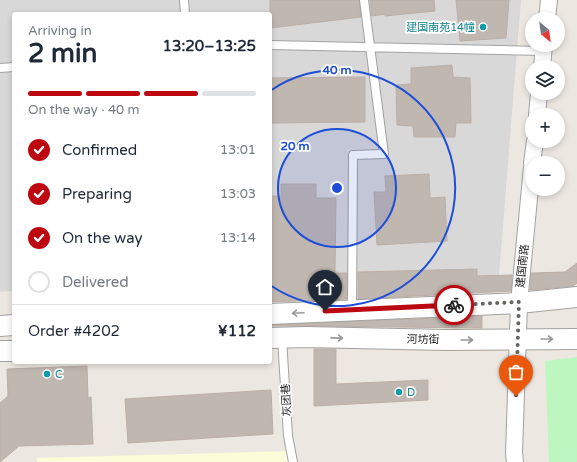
<!DOCTYPE html>
<meta charset="utf-8">
<style>
:root{--surface:#fff;--page:#f6f6f7;--text:#1f2937;--muted:#747a83;--line:#e0e1e3;--accent:#be0811}
body{margin:0;font-family:"Varela Round","Noto Sans SC",sans-serif;background:var(--page);color:var(--text);height:100vh;display:flex;flex-direction:column;font-size:15px;white-space:nowrap}
*{box-sizing:border-box;margin:0}
p{font-size:13px;color:var(--muted)}
.icon{flex:none;width:22px;height:22px;fill:none;stroke:currentColor;stroke-width:2;stroke-linecap:round;stroke-linejoin:round}
.map{position:relative;flex:1;overflow:hidden}
.panel{position:absolute;left:12px;top:12px;width:260px;height:352px;display:flex;flex-direction:column;background:var(--surface);border-radius:4px;box-shadow:0 2px 6px #0003}
.panel>*{flex:none}
.needle{width:26px;rotate:151deg}
.tools{position:absolute;left:525px;top:12px;display:grid;gap:8px}
.tools a{display:grid;place-items:center;width:40px;height:40px;border-radius:50%;background:var(--surface);box-shadow:0 2px 6px #0003;font-size:20px}
.pin{position:absolute;display:grid;place-items:center;width:34px;height:34px;color:#fff;margin:-41px -17px;border-radius:50% 50% 50% 0;rotate:-45deg;box-shadow:0 0 4px #0007}
.pin .icon{rotate:45deg}
.courier{position:absolute;display:grid;place-items:center;width:40px;height:40px;margin:-20px;border:3px solid #be0811;border-radius:50%;background:#fff;color:#222;box-shadow:0 1px 5px #0007}
.summary em{font-style:normal;font-weight:800}
.summary div{display:flex;flex-direction:column-reverse}
.summary{display:flex;align-items:center;justify-content:space-between;height:68px;padding:0 16px}
h1{font-size:26px;font-weight:800;line-height:30px}
.bar{display:grid;grid-template-columns:repeat(4,1fr);gap:6px 4px;align-content:center;height:48px;padding:0 16px}
.bar i{height:5px;border-radius:3px;background:var(--line)}
.bar .current{background:var(--accent)}
.bar p{grid-column:span 4}
.line{display:flex;align-items:center;gap:10px;padding:0 16px;border-top:1px solid var(--line)}
.line div{flex:1}
ol{padding:0 16px;list-style:none}
li{display:flex;align-items:center;gap:12px;height:44px}
li p{margin-inline-start:auto}
li .icon{padding:4px;border-radius:50%;background:var(--accent);color:#fff;stroke-width:4}
li:last-child{color:var(--muted)}
li i{width:22px;height:22px;border:2px solid var(--line);border-radius:50%}
.map>svg:first-child{display:block}
</style>
<div class="map">
<svg width="577" height="462" viewBox="0 0 577 462">
<rect width="100%" height="100%" fill="#ece8e1"/>
<path fill="#d9d8d8" d="M 0,0 L 521,0 L 499,276 L 270,283 L 270,14 L 14,14 L 14,291 L 0,292 Z"/>
<path fill="#fdfcd9" d="M 295,451 L 296,462 L 37,462 L 37,458 Z"/>
<path fill="#bef6c0" d="M 577,357 L 577,462 L 549,462 L 545,361 Z"/>
<path fill="#c1b7b1" stroke="#bdaea4" d="M 270,0 L 359,0 L 361,17 L 270,28 Z
M 370,0 L 434,0 L 435,11 L 385,16 L 385,14 L 372,16 Z
M 456,0 L 509,0 L 506,38 L 460,41 Z
M 452,65 L 453,77 L 470,78 L 471,123 L 456,123 L 455,137 L 414,137 L 413,126 L 397,125 L 396,85 L 411,84 L 411,68 Z
M 365,77 L 365,122 L 270,123 L 270,78 Z
M 429,174 L 430,198 L 445,197 L 447,241 L 377,245 L 374,192 L 386,192 L 385,176 Z
M 281,184 L 316,184 L 316,198 L 336,198 L 335,273 L 347,273 L 347,299 L 270,302 L 270,196 L 281,196 Z
M 577,263 L 577,283 L 573,286 L 530,290 L 531,273 L 565,272 Z
M 477,269 L 477,276 L 512,275 L 511,291 L 358,299 L 358,272 Z
M 482,316 L 482,328 L 306,326 L 270,326 L 270,325 Z
M 314,349 L 336,349 L 336,384 L 428,380 L 428,400 L 314,406 Z
M 87,366 L 88,398 L 91,397 L 93,444 L 19,446 L 0,462 L 0,403 L 8,396 L 7,369 Z
M 271,390 L 273,434 L 128,443 L 125,399 Z"/>
<g fill="none" stroke-linecap="round" stroke-linejoin="round">
<g stroke="#a2a2a2" stroke-width="10">
<path id="service" d="M 184,0 L 185,14
M 270,45 L 543,51
M 0,68 L 14,67
M 352,310 L 353,155 L 384,154 L 364,0
M 282,338 L 288,436 L 293,462"/>
</g>
<g stroke="#a2a2a2" stroke-width="18">
<path id="minor" d="M 547,19 L 549,0
M 542,67 L 544,45
M 537,115 L 539,93
M 532,163 L 535,141
M 515,462 L 514,453 L 519,303 L 532,167"/>
</g>
<g stroke="#a2a2a2" stroke-width="22">
<path id="tertiary" d="M 270,314 L 519,303 L 577,297
M 0,326 L 14,325
M 270,338 L 306,337 L 446,340 L 577,339
M 0,351 L 14,351"/>
</g>
<use href="#service" stroke="#fff" stroke-width="8"/>
<use href="#minor" stroke="#fff" stroke-width="16"/>
<use href="#tertiary" stroke="#fff" stroke-width="20"/>
</g>
<defs><path id="oneway-shaft" d="M-6 0H5M1.5-3L5.5 0L1.5 3" fill="none" stroke-width="1.6" stroke-linecap="round" stroke-linejoin="round"/></defs>
<g stroke="#989898">
<use href="#oneway-shaft" transform="translate(298 313) rotate(177)"/>
<use href="#oneway-shaft" transform="translate(337 338) rotate(1)"/>
<use href="#oneway-shaft" transform="translate(547 339)"/>
<use href="#oneway-shaft" transform="translate(467 340)"/>
</g>
<g fill="none" stroke-linecap="round" stroke-linejoin="round">
<path stroke="#646360" stroke-width="4" stroke-dasharray="0 7.2" d="M 454,305 L 519,302 L 516,396"/>
<path stroke="#be0811" stroke-width="5" d="M 325,311 L 454,305"/>
</g>
<circle cx="337" cy="188" r="59" fill="#1d4ed8" fill-opacity=".12"/>
<g fill="none" stroke="#1d4ed8" stroke-width="2">
<circle cx="337" cy="188" r="59"/>
<path d="M270 91A118 118 0 1 1 270 285"/>
</g>
<g fill="#0f9aa8" stroke="#fff" stroke-width="1.5">
<circle cx="483" cy="27" r="4"/>
<circle cx="47" cy="374" r="4"/>
<circle cx="399" cy="392" r="4"/>
</g>
<g text-anchor="middle" stroke-width="3.5" stroke-linejoin="round" paint-order="stroke">
<g font-size="11" fill="#0d838f" stroke="#fff" text-anchor="start">
<text x="475" y="31" text-anchor="end">建国南苑14幢</text>
<text x="55" y="378">C</text>
<text x="407" y="396">D</text>
</g>
<g font-size="11" fill="#1b1b1b" stroke="#fff">
<text transform="translate(522 266) rotate(-84)" y="4">建国南路</text>
<text transform="translate(423 339) rotate(1)" y="4">河坊街</text>
<text transform="translate(286 400) rotate(-93)" y="4">灰团巷</text>
</g>
</g>
<circle cx="337" cy="188" r="6" fill="#1d4ed8" stroke="#fff" stroke-width="2"/>
<g font-size="12" text-anchor="middle" font-weight="bold" fill="#1d4ed8" stroke="#fff" stroke-width="3.5" stroke-linejoin="round" paint-order="stroke">
<text x="337" y="74">40 m</text>
<text x="295" y="150">20 m</text>
</g>
</svg>
<div class="tools">
<a><svg class="needle" viewBox="-14 -14 28 28"><path d="M0-13l5 13h-10z" fill="#e53935"/><path d="M0 13l5-13h-10z" fill="#747a83"/></svg></a>
<a><svg class="icon" aria-label="layers" viewBox="0 0 24 24"><path d="M12 4l9 5-9 5-9-5zM3 14l9 5 9-5"/></svg></a>
<a>+</a>
<a>−</a>
</div>
<div class="pin" style="left:516px;top:396px;background:#ea580c"><svg class="icon" aria-label="bag" viewBox="0 0 24 24"><path d="M5 8h14l-1 12H6zM9 8a3 3 0 0 1 6 0"/></svg></div>
<div class="pin" style="left:325px;top:311px;background:#1f2937"><svg class="icon" aria-label="home" viewBox="0 0 24 24"><path d="M3 11l9-7 9 7M6 9v11h12V9"/></svg></div>
<div class="courier" style="left:454px;top:305px"><svg class="icon" aria-label="bike" viewBox="0 0 24 24"><circle cx="6" cy="16" r="4"/><circle cx="18" cy="16" r="4"/><path d="M6 16l4-8h5l3 8M10 8l3 8H6M13 5h3"/></svg></div>
<section class="panel">
<div class="summary"><div><h1>2 min</h1><p>Arriving in</p></div><em>13:20–13:25</em></div>
<div class="bar"><i class="current"></i><i class="current"></i><i class="current"></i><i></i><p>On the way · 40 m</p></div>
<ol>
<li><svg class="icon" aria-label="check" viewBox="0 0 24 24"><path d="M5 12l5 5 9-10"/></svg>Confirmed<p>13:01</p></li>
<li><svg class="icon" aria-label="check" viewBox="0 0 24 24"><path d="M5 12l5 5 9-10"/></svg>Preparing<p>13:03</p></li>
<li><svg class="icon" aria-label="check" viewBox="0 0 24 24"><path d="M5 12l5 5 9-10"/></svg>On the way<p>13:14</p></li>
<li><i></i>Delivered</li>
</ol>
<div class="line" style="height:52px"><div>Order #4202</div><b>¥112</b></div>
</section>
</div>
